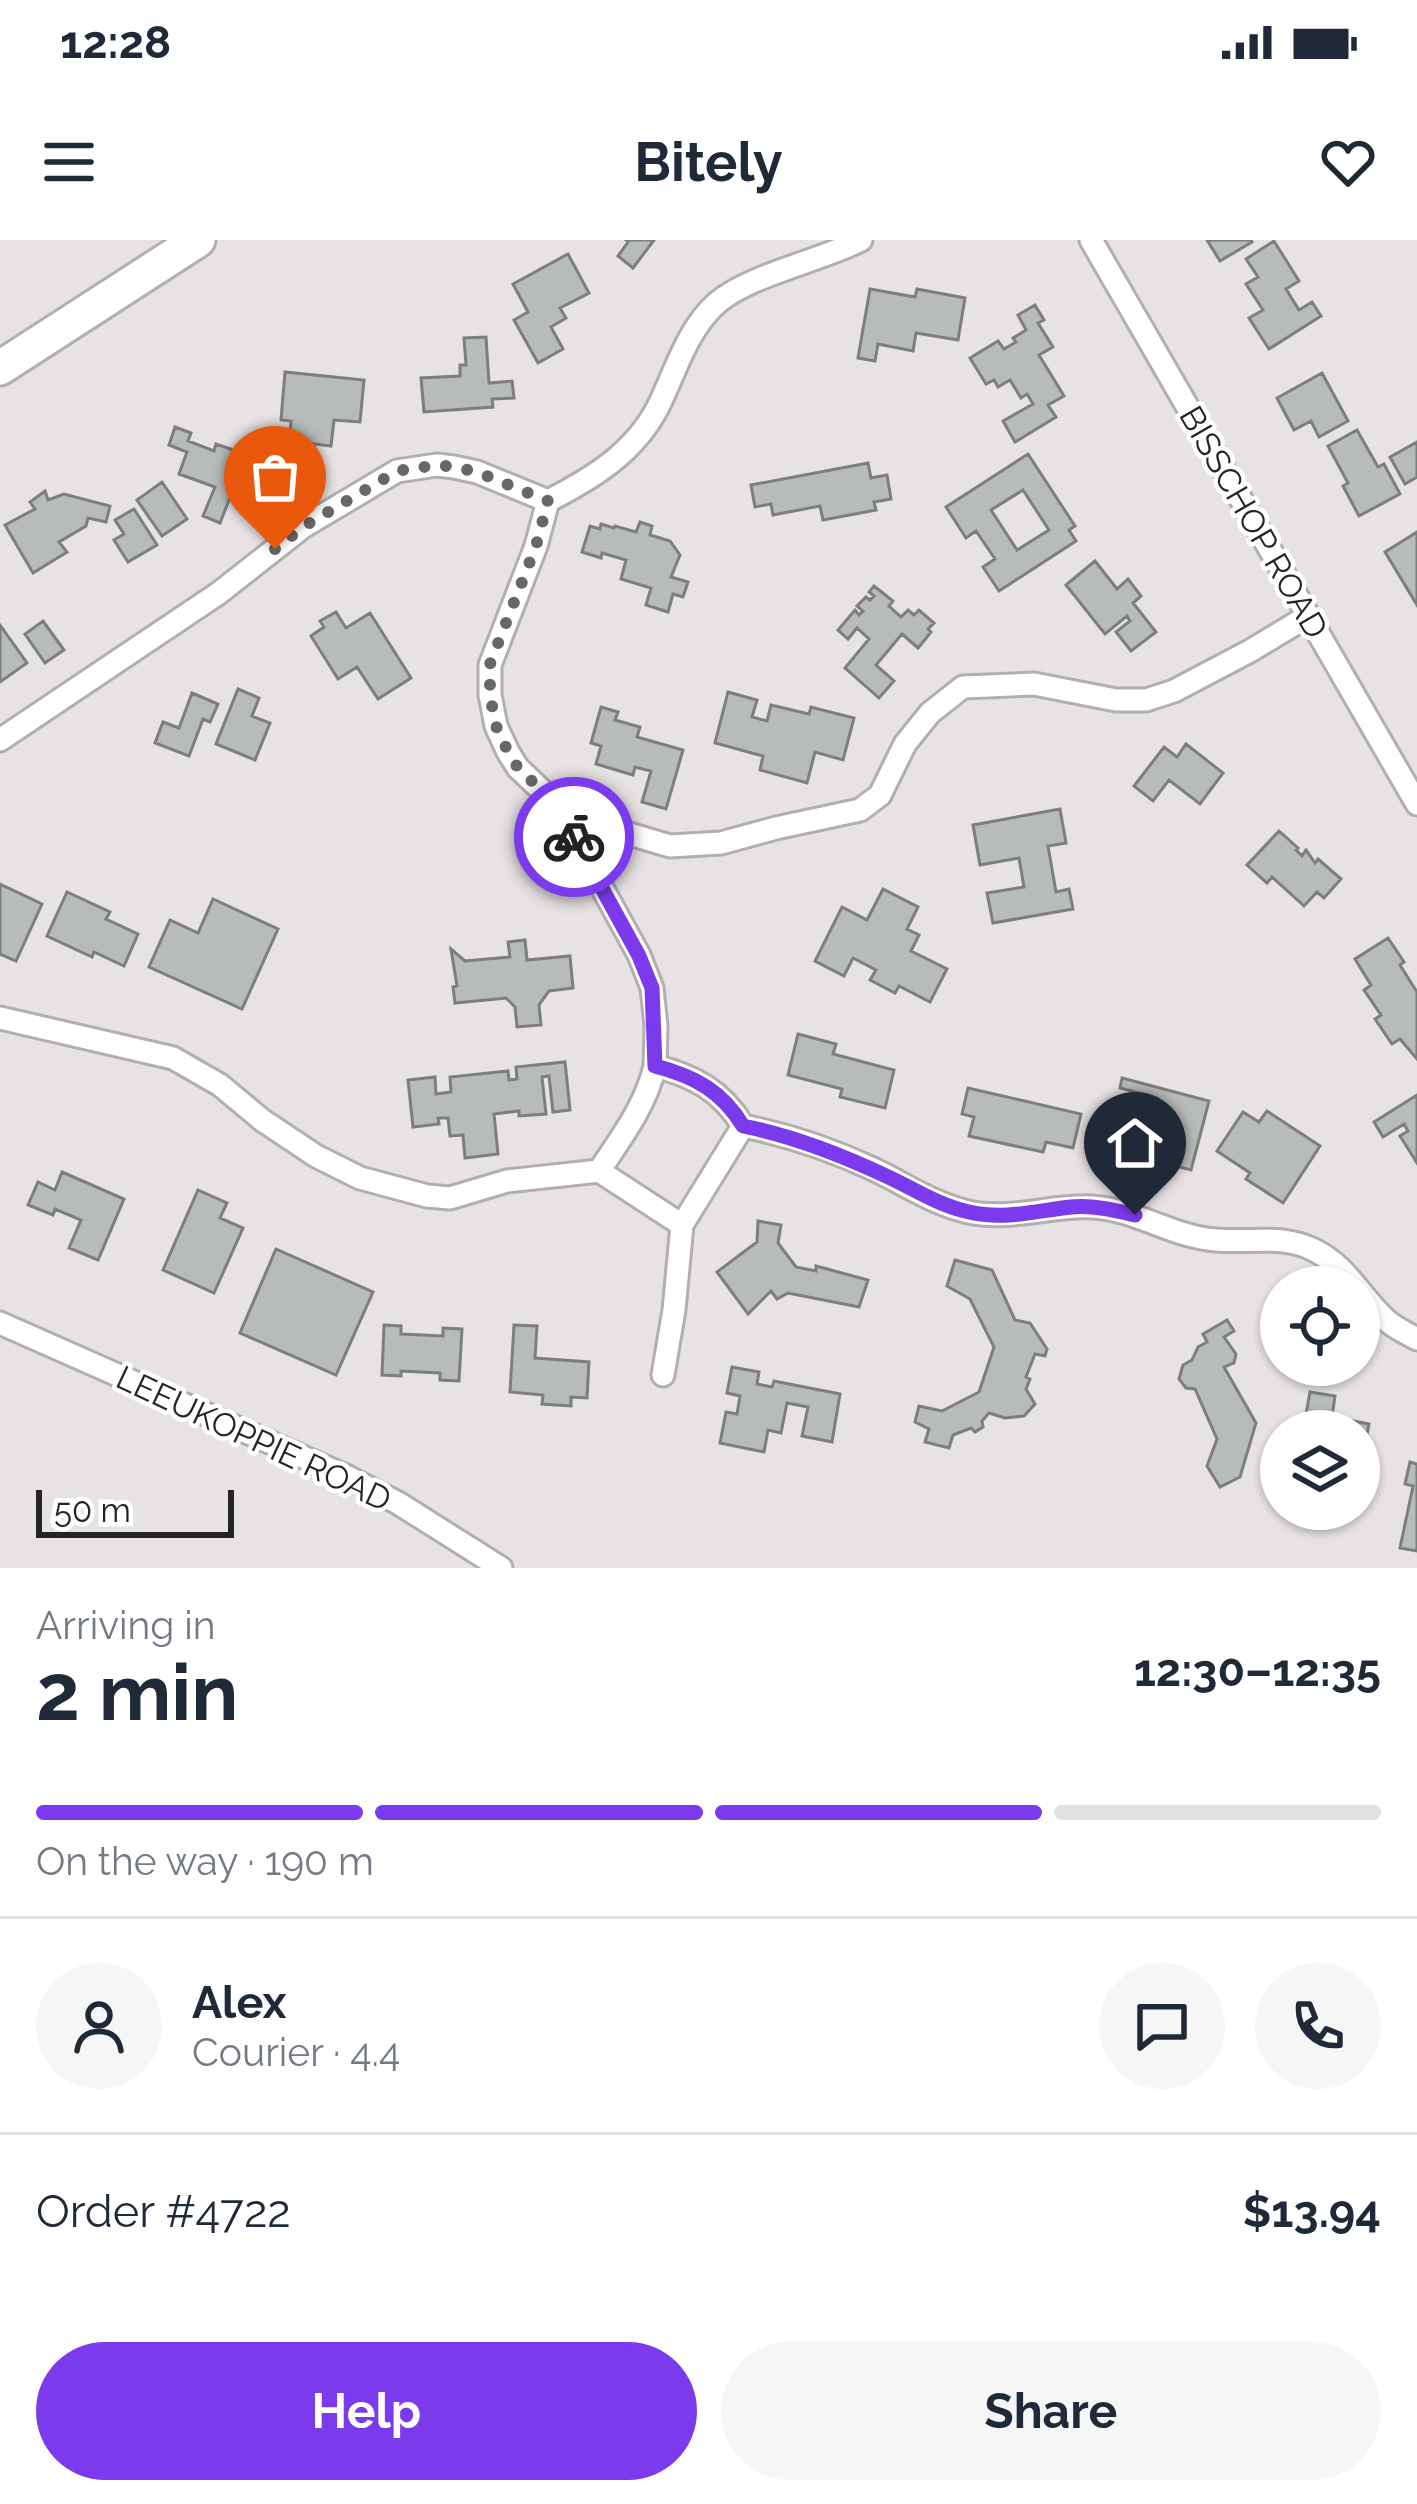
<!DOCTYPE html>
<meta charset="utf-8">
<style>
:root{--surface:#fff;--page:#f6f6f7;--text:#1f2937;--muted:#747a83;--line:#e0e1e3;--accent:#7c3aed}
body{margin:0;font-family:Raleway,sans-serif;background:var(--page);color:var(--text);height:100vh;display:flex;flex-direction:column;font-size:45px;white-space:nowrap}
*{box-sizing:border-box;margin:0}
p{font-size:39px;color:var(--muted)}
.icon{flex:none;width:66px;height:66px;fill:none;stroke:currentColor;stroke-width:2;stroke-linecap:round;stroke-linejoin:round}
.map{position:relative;height:1328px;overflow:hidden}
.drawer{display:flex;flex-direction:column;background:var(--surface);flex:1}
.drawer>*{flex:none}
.buttons{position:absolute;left:1260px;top:1026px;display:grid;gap:24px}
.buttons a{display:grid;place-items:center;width:120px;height:120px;border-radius:50%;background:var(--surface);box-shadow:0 3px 9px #0004;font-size:60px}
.scale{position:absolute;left:36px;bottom:30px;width:198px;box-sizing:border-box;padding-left:12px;border:6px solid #252424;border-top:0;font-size:33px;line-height:42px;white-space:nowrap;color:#252424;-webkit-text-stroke:9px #fff;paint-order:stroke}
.pin{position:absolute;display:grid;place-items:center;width:102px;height:102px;color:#fff;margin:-123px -51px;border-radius:50% 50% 50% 0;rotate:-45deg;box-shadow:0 0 12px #0007}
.pin .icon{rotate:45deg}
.courier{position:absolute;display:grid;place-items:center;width:120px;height:120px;margin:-60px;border:9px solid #7c3aed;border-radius:50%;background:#fff;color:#222;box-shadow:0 3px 15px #0007}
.summary em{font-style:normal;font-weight:700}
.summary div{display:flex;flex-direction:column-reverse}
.summary{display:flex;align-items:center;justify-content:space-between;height:204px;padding:0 36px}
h1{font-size:78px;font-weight:700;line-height:90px}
.bar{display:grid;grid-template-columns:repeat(4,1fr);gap:18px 12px;align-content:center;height:144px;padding:0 36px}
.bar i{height:15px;border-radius:9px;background:var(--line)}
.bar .on{background:var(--accent)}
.bar p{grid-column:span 4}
.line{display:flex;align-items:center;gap:30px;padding:0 36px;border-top:3px solid var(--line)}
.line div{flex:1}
.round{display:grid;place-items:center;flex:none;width:126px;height:126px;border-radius:63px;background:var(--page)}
.button{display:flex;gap:24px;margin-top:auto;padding:24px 36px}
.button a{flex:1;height:138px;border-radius:72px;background:var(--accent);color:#fff;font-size:48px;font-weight:700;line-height:138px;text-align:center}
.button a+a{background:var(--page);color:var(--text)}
.status{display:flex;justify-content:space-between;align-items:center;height:84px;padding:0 60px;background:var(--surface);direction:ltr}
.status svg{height:33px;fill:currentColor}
header{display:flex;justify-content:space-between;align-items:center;height:156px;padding:0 36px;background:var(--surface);font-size:54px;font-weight:700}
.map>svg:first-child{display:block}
</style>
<div class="status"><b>12:28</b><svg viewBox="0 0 49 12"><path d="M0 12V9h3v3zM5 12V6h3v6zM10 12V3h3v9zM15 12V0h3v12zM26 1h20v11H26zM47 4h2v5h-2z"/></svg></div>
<header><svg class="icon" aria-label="menu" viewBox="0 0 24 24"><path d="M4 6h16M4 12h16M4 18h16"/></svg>Bitely<svg class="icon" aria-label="heart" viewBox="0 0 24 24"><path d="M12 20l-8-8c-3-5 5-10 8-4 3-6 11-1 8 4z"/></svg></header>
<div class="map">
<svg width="1417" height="1328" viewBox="0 0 1417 1328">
<rect width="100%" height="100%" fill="#e7e2e4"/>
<path fill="#b7bbb9" stroke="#7c7f7d" stroke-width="3" fill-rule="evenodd" d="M 626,0 L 654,0 L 633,28 L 618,16 L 628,2 Z
M 1207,0 L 1251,0 L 1252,2 L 1220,21 Z
M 1274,1 L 1299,41 L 1286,49 L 1299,70 L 1312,62 L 1321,76 L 1269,109 L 1249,78 L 1263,70 L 1246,44 L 1258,37 L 1246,19 Z
M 568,14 L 589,53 L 560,68 L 566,78 L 551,87 L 563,109 L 538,123 L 514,80 L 528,72 L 513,44 Z
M 870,49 L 915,57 L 917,49 L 965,58 L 958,100 L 916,93 L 913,111 L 878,104 L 875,121 L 858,118 Z
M 1035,65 L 1044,80 L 1038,83 L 1053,107 L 1039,115 L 1064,156 L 1048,165 L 1056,177 L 1015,202 L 1003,181 L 1033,164 L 1027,154 L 1021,158 L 1010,140 L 998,147 L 994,140 L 986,144 L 970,118 L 998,101 L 1004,109 L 1016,102 L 1013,98 L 1026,90 L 1018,75 Z
M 486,97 L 489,143 L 512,141 L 514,158 L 492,159 L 493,167 L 424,172 L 421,138 L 460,136 L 460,125 L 466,125 L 464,98 Z
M 285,132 L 364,140 L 360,182 L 334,180 L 331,206 L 289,201 L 291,181 L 281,180 Z
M 1322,133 L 1348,181 L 1319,197 L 1311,181 L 1294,190 L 1277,158 Z
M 175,187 L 191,193 L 188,201 L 214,211 L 216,204 L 245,214 L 242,224 L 253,228 L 242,259 L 231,255 L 220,283 L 203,276 L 215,247 L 179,234 L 187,212 L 169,205 Z
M 1357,190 L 1378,227 L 1384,224 L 1400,254 L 1359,276 L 1343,246 L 1348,243 L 1328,206 Z
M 1417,202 L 1417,237 L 1405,244 L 1390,217 Z
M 1028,214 L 1075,286 L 1069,290 L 1076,301 L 999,351 L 983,327 L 995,319 L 976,291 L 966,298 L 946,267 ZM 1023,250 L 1049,290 L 1017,310 L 991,270 Z
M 868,223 L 871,238 L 887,235 L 891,259 L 874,262 L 876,270 L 823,280 L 820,266 L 773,275 L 771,264 L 755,267 L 751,245 Z
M 162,242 L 187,279 L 162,296 L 137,260 Z
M 45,251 L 48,260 L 64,254 L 110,266 L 106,282 L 88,278 L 86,286 L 59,302 L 67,312 L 33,333 L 5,285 L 35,269 L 30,262 Z
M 134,269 L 157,305 L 128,322 L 114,300 L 124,294 L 115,280 Z
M 640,282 L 652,286 L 650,295 L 670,301 L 680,315 L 671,337 L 688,342 L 683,357 L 673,354 L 668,372 L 646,365 L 651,348 L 621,339 L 626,320 L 602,313 L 601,318 L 582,312 L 590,286 L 600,289 L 601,284 L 614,288 L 615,286 L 636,292 Z
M 1417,292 L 1417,365 L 1385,312 Z
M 1095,321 L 1117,349 L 1128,339 L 1141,356 L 1133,363 L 1156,392 L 1131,411 L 1116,392 L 1130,381 L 1127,376 L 1105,394 L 1066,345 Z
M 874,346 L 893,361 L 889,366 L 901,377 L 908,370 L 914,375 L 919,370 L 934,383 L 928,389 L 931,392 L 918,408 L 902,394 L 876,425 L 894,441 L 879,458 L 845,428 L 869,399 L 857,388 L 848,399 L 838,390 L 855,370 L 859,375 L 863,371 L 857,366 L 866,357 L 870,360 L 874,356 L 869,352 Z
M 336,372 L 346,388 L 370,373 L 411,438 L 378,459 L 357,427 L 338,439 L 311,396 L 324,387 L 320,381 Z
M 43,381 L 64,410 L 45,423 L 25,394 Z
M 0,385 L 27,423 L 0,442 Z
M 238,449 L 259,458 L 252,476 L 270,483 L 255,520 L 216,504 Z
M 728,452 L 757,460 L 752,477 L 767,481 L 771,465 L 809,474 L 811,467 L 854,478 L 843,520 L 815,512 L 807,543 L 760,530 L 763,516 L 715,503 Z
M 192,453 L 218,464 L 210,482 L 203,479 L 189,516 L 155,503 L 163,482 L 179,488 Z
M 601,467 L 618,472 L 615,480 L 640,487 L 637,497 L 683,510 L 666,569 L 642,562 L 651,531 L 635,527 L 633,535 L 596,524 L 601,506 L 591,503 Z
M 1186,504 L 1223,533 L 1200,564 L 1169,540 L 1153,561 L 1134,546 L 1164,507 L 1177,517 Z
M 1060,569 L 1066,603 L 1048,606 L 1056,652 L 1069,649 L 1073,669 L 993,683 L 987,653 L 1024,647 L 1019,618 L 980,625 L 973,585 Z
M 1279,591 L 1298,608 L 1296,610 L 1302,616 L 1306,610 L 1315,623 L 1318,619 L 1341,639 L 1324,658 L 1317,652 L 1304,666 L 1272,637 L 1267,643 L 1247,625 Z
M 0,644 L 42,664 L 16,721 L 0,714 Z
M 883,649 L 918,667 L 907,689 L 919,695 L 911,711 L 947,729 L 930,762 L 899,746 L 895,753 L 870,740 L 876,730 L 853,718 L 844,736 L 815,721 L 842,667 L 867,680 Z
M 67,652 L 110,672 L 106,679 L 138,694 L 124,726 L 94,712 L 92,717 L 47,696 Z
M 213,659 L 278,689 L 242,769 L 149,727 L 170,680 L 198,693 Z
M 1388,698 L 1404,722 L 1400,725 L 1417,752 L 1417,819 L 1400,799 L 1392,804 L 1375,779 L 1381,775 L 1364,750 L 1371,745 L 1355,719 Z
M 525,700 L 527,720 L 570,716 L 573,748 L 549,751 L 539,765 L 541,785 L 517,787 L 515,767 L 506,758 L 455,763 L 453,747 L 457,746 L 451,709 L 465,721 L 510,717 L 508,702 Z
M 798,794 L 836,804 L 833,814 L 894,830 L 885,868 L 840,857 L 842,849 L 788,835 Z
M 565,822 L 570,870 L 553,872 L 549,836 L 542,837 L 546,874 L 519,876 L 519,871 L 494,874 L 498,914 L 465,918 L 463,895 L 450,896 L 448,878 L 438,878 L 439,884 L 413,887 L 408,840 L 435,837 L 436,854 L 451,852 L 450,837 L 508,831 L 509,840 L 517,839 L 516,827 Z
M 1122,838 L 1209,861 L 1191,930 L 1110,909 L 1121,865 L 1153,873 L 1157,858 L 1120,848 Z
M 968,848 L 1081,874 L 1073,908 L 1046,902 L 1043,912 L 969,896 L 974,877 L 962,874 Z
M 1417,855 L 1417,923 L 1400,896 L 1408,891 L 1404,884 L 1383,897 L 1374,882 Z
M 1267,871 L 1320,906 L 1283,963 L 1246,939 L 1250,933 L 1217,911 L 1243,872 L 1259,882 Z
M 62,932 L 124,959 L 98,1020 L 69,1008 L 81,980 L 55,969 L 53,975 L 28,965 L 38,942 L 55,950 Z
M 198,950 L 227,963 L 220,978 L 243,988 L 214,1053 L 163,1030 Z
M 758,981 L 781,985 L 778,1003 L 796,1027 L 816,1031 L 816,1026 L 868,1040 L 859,1067 L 788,1053 L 777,1059 L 771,1051 L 748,1074 L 717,1032 L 757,1002 Z
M 276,1009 L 373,1052 L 336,1135 L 240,1093 Z
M 955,1020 L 992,1030 L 1015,1080 L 1030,1083 L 1047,1109 L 1045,1116 L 1035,1114 L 1026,1137 L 1030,1139 L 1026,1149 L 1035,1164 L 1024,1176 L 1005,1178 L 989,1173 L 982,1181 L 983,1187 L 975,1192 L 971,1188 L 953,1195 L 949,1208 L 925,1202 L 929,1189 L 915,1182 L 919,1166 L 942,1171 L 979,1152 L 994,1107 L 970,1059 L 947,1046 Z
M 1227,1080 L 1234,1091 L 1224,1097 L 1236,1114 L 1234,1123 L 1224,1127 L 1256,1183 L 1240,1237 L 1220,1247 L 1207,1226 L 1217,1199 L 1195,1149 L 1186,1148 L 1179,1139 L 1183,1125 L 1192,1120 L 1198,1107 L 1207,1102 L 1203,1094 Z
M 384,1085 L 401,1086 L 401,1094 L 443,1096 L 443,1088 L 462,1089 L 459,1141 L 440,1140 L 440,1133 L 401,1131 L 401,1136 L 382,1135 Z
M 514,1085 L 537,1086 L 535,1118 L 589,1122 L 587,1158 L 571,1157 L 571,1166 L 542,1164 L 543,1155 L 510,1152 Z
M 732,1127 L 759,1132 L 757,1144 L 772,1147 L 774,1141 L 840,1154 L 832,1202 L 802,1196 L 808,1167 L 787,1163 L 781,1193 L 768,1190 L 764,1212 L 720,1203 L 726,1172 L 737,1174 L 740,1156 L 727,1153 Z
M 1310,1152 L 1335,1156 L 1332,1177 L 1369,1184 L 1362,1221 L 1359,1220 L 1359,1191 L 1303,1191 Z
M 1410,1222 L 1417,1224 L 1417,1311 L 1400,1308 L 1413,1246 L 1405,1244 Z"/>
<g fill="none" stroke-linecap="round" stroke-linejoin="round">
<g stroke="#b3afb0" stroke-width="27">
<path id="minor" d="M 1091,0 L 1417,564
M 548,261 L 536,306 L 490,425 L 490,455 L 496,486 L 508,512 L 518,528 L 556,564 L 639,715 L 652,748 L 656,786 L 655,826 C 694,836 722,851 743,886 L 682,985 L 674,1070 L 663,1135
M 0,500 L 219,353 L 303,287 L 397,231 L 437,225 L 454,227 L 477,232 L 548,261 C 593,238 634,213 658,167 C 675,133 687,89 717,63 C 749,35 820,21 861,0
M 556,564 L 609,588 L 670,606 L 721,603 L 776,588 L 860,570 L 880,555 L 905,504 L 930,473 L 963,447 L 1034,444 L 1116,460 L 1146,460 L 1174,451 L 1250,411 L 1308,376
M 0,778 L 173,818 L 220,845 L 262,880 L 316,916 L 360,938 L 427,956 L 450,958 L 507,941 L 599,931 L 682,985
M 743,886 C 789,895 830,909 873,929 C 907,945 936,966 973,973 C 1014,980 1052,965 1092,967 C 1136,969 1172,997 1216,1000 C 1251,1003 1282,994 1314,1010 C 1347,1026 1360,1056 1386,1080 C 1395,1088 1406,1093 1417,1099
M 599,931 C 621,898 646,865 655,826
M 0,1083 L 346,1236 L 398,1263 L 501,1328"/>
</g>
<g stroke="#b3afb0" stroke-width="39">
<path id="primary" d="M 0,128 L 198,0"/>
</g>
<use href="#minor" stroke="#fff" stroke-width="21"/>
<use href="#primary" stroke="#fff" stroke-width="33"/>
</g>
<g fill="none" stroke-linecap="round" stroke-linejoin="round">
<path stroke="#696667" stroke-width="12" stroke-dasharray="0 21.6" d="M 275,309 L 303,287 L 397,231 L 437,225 L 454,227 L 477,232 L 548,261 L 536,306 L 490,424 L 490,455 L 496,486 L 508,512 L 518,528 L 556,564 L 574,597"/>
<path stroke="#7c3aed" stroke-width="15" d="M 574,597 L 639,716 L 652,748 L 655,826 C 694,836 722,851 743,886 C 793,896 837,913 884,935 C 913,948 937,965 969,972 C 1004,980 1036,971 1071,967 C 1093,965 1114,970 1135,975"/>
</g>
<g text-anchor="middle" stroke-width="9" stroke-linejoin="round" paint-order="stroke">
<g font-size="33" fill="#252424" stroke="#fff">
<text transform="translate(1254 282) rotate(60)" y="12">BISSCHOP ROAD</text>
<text transform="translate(254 1198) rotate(25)" y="12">LEEUKOPPIE ROAD</text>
</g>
</g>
</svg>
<div class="buttons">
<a><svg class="icon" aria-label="locate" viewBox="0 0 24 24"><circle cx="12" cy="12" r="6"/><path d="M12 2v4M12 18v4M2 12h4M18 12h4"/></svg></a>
<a><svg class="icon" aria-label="layers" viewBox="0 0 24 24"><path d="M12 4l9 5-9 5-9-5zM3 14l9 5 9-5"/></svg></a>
</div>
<div class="scale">50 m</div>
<div class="pin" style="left:275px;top:309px;background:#ea580c"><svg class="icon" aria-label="bag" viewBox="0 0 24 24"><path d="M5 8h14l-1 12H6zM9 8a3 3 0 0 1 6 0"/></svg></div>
<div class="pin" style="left:1135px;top:975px;background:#1f2937"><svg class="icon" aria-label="home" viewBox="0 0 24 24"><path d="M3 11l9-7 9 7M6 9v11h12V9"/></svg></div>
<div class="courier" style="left:574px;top:597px"><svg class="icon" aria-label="bike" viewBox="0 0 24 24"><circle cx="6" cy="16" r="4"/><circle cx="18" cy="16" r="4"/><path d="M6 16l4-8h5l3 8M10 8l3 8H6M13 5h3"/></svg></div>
</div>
<section class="drawer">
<div class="summary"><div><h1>2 min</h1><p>Arriving in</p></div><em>12:30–12:35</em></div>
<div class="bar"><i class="on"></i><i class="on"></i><i class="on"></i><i></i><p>On the way · 190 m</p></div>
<div class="line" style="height:216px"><a class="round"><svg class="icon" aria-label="person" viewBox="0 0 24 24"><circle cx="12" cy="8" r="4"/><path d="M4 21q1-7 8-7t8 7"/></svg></a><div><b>Alex</b><p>Courier · 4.4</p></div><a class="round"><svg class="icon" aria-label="chat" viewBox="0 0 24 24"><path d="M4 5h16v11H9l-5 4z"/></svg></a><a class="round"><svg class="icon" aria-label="phone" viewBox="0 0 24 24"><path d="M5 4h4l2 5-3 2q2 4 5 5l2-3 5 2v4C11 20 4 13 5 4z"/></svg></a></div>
<div class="line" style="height:156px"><div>Order #4722</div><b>$13.94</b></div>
<div class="button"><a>Help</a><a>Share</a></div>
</section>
